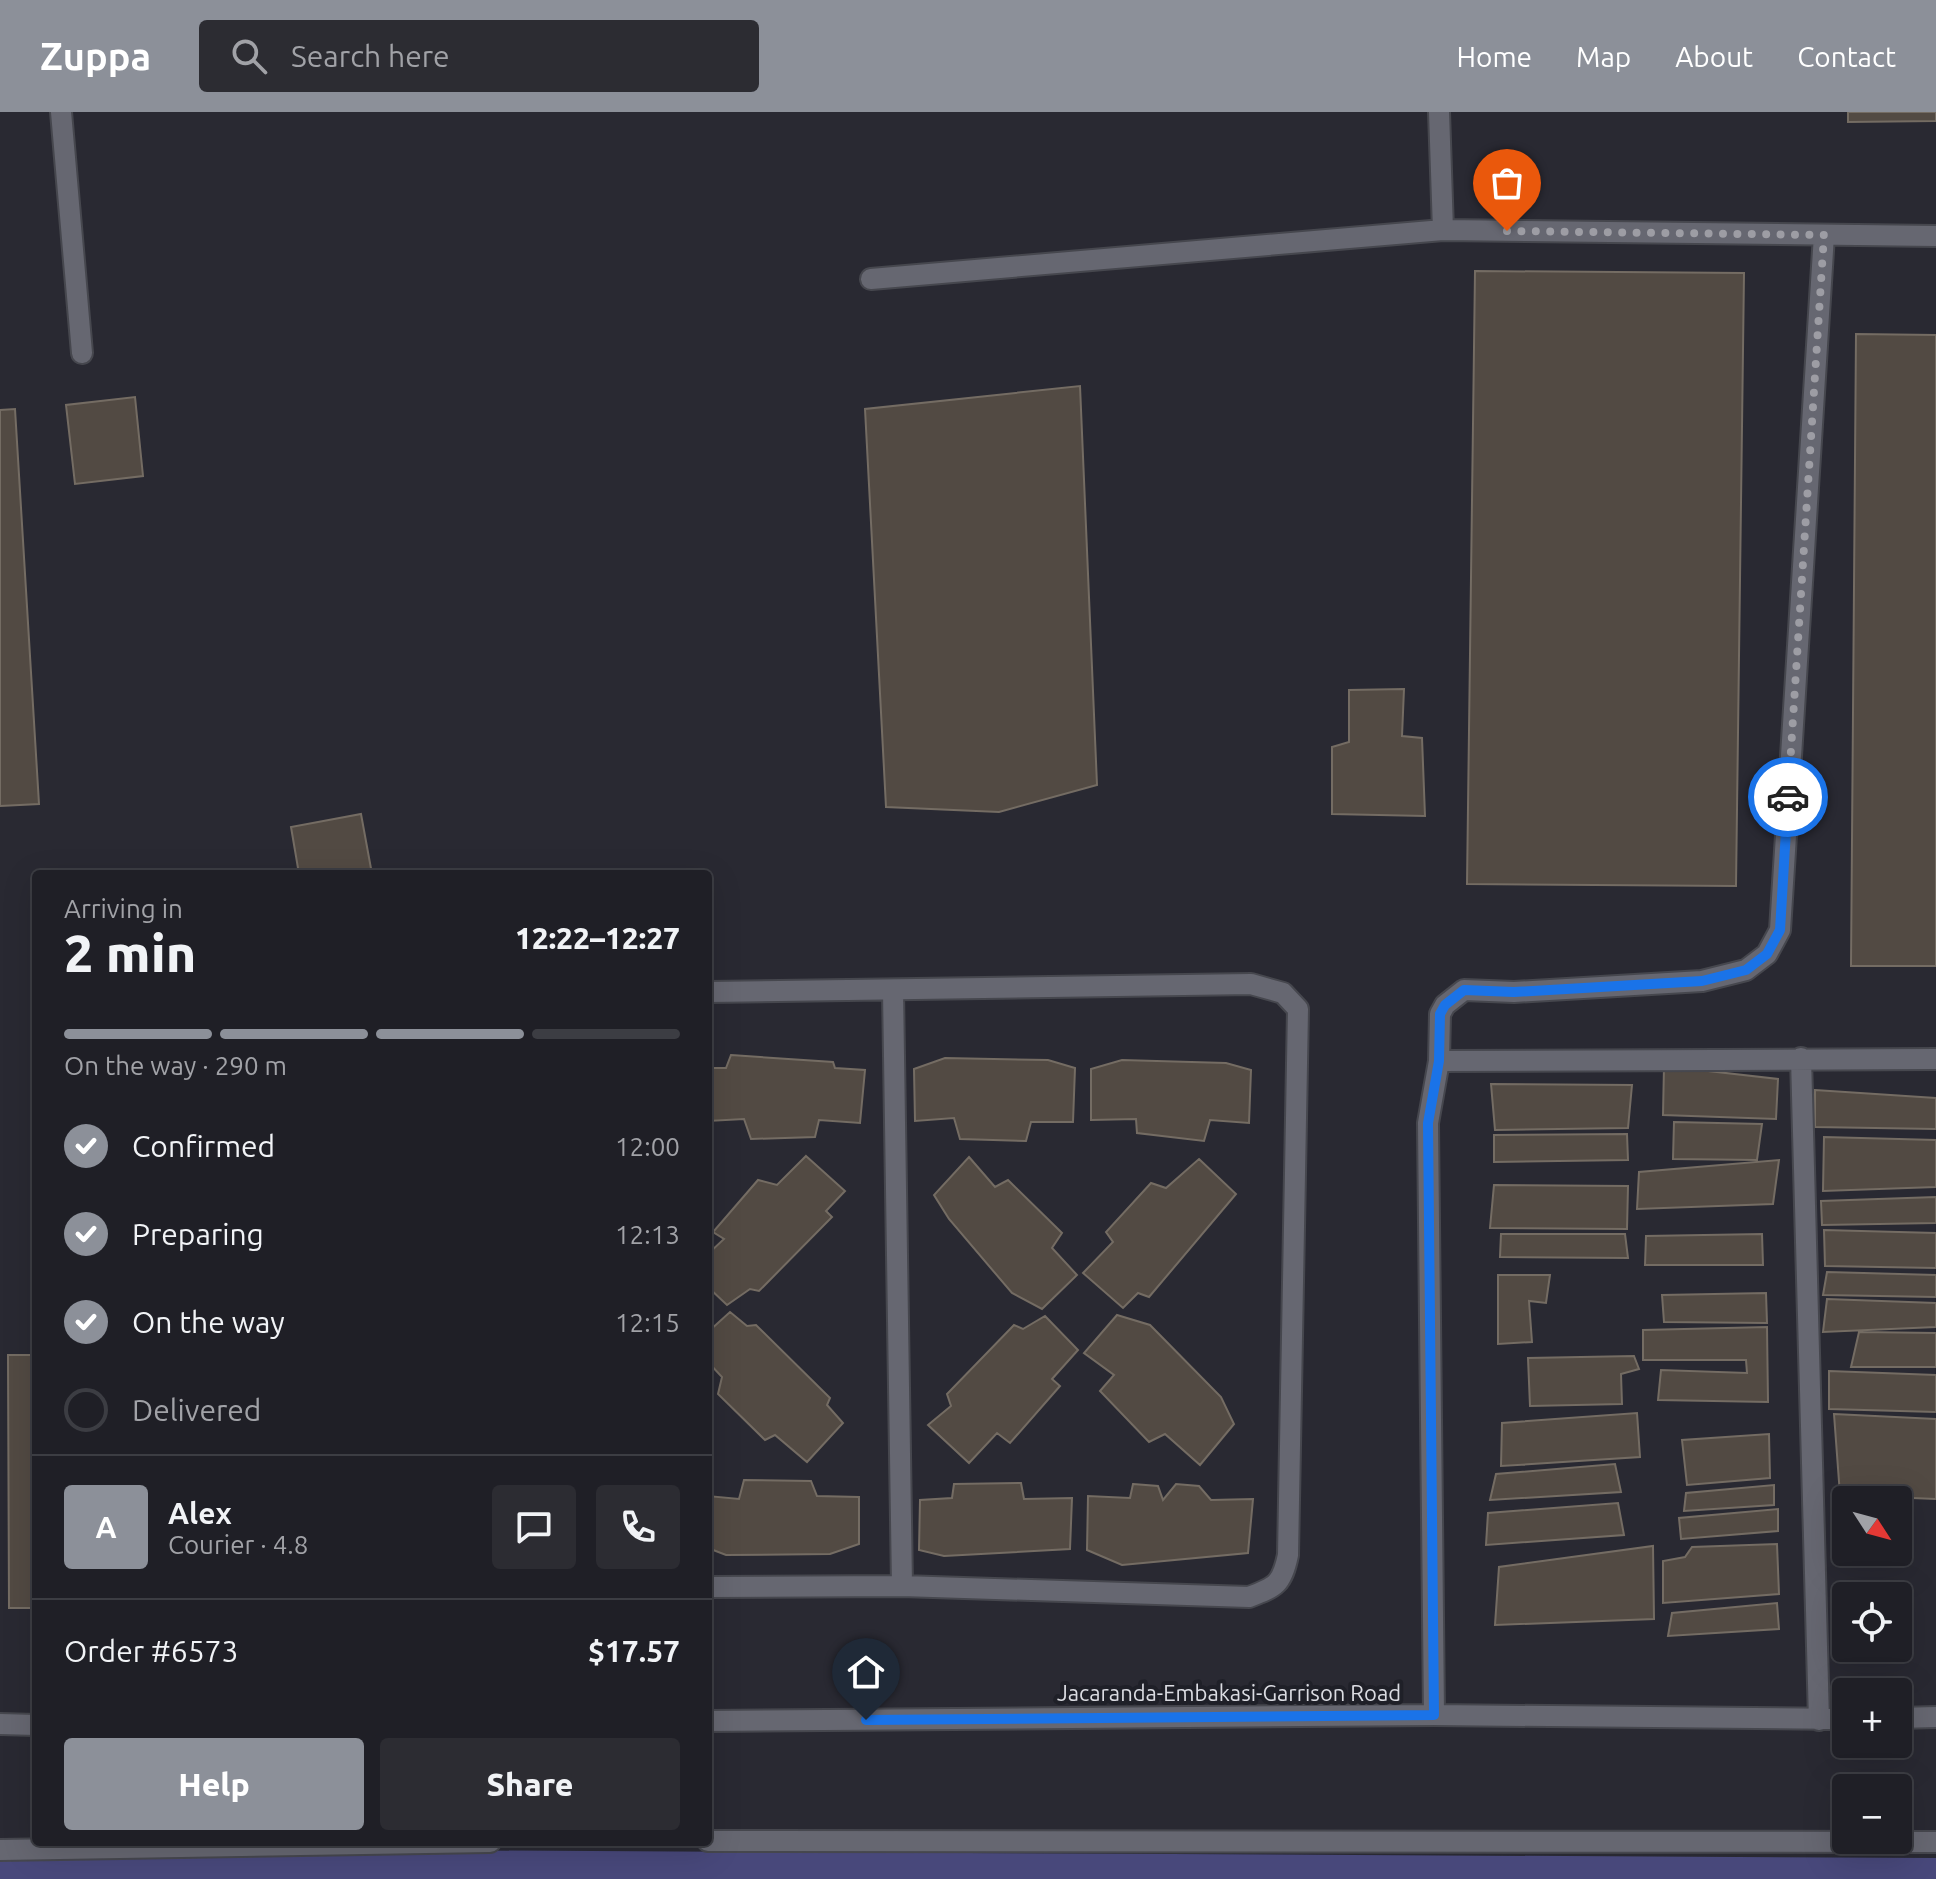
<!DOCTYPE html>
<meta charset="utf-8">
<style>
:root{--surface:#1f1f26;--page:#2c2c32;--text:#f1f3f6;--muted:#a1a2a7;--line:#3c3d43;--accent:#8c9099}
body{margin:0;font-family:Ubuntu,sans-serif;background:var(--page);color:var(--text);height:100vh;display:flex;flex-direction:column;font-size:30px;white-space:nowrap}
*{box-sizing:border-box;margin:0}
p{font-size:26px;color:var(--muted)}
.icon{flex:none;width:44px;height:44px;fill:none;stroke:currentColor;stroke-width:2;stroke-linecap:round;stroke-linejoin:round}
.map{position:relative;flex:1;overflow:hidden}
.sheet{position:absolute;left:32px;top:758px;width:680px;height:976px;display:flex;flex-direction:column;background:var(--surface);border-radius:8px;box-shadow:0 8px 32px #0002,0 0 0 2px var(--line)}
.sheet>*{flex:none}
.needle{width:52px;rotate:126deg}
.buttons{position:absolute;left:1832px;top:1374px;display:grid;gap:16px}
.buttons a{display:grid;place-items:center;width:80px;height:80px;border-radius:8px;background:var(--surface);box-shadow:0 8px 32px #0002,0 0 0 2px var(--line);font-size:40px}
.pin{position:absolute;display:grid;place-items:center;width:68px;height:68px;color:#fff;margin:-82px -34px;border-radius:50% 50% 50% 0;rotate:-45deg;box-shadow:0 0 8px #0007}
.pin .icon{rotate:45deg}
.courier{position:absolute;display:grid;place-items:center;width:80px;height:80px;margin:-40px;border:6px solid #1a73e8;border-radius:50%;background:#fff;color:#222;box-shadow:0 2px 10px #0007}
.summary em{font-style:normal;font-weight:800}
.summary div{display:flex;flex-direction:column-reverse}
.summary{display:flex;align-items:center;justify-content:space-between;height:136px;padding:0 32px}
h1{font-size:52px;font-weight:800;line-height:60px}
.bar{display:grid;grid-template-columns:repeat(4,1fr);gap:12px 8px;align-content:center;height:96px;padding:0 32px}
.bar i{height:10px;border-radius:6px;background:var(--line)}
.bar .active{background:var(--accent)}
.bar p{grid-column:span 4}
.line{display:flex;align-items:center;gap:20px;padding:0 32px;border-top:2px solid var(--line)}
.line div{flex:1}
.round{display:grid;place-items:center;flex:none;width:84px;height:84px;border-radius:8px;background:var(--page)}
ol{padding:0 32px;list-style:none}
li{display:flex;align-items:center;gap:24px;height:88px}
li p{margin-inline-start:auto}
li .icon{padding:8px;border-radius:50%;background:var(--accent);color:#fff;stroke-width:4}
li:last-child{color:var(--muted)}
li i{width:44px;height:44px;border:4px solid var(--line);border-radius:50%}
.cta{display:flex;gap:16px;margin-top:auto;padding:16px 32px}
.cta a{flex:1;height:92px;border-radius:8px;background:var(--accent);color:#fff;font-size:32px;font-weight:800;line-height:92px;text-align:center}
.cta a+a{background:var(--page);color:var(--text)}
header{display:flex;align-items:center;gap:48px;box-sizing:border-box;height:112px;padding:0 40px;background:var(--accent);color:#fff}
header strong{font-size:38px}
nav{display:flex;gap:44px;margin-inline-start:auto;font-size:28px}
.search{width:560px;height:72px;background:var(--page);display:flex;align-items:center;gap:20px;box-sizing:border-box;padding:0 28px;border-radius:8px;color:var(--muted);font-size:30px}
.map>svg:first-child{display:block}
</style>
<header>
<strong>Zuppa</strong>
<div class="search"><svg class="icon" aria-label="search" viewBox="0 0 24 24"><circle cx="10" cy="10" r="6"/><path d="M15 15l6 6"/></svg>Search here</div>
<nav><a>Home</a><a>Map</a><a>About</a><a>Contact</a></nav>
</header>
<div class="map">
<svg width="1936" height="1767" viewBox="0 0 1936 1767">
<rect width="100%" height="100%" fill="#292932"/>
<path fill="#48487b" d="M 0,1736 L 1936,1746 L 1936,1767 L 0,1767 Z"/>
<path fill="#524a43" stroke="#746c63" stroke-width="2" d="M 1848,0 L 1936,0 L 1936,9 L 1848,10 Z
M 1475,159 L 1744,161 L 1736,774 L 1467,772 Z
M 1856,222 L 1936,223 L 1936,854 L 1851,854 Z
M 1080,274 L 1097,673 L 999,700 L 886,695 L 865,297 Z
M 135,285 L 143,364 L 75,372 L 66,293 Z
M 15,297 L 39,692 L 0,694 L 0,298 Z
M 1404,577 L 1402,624 L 1422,626 L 1425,704 L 1332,702 L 1332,635 L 1349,630 L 1349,578 Z
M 361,702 L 372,762 L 299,762 L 291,715 Z
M 731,943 L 833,950 L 835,956 L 865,958 L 860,1011 L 819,1008 L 815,1025 L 751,1027 L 744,1007 L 708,1009 L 708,956 L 726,956 Z
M 945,946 L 1048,948 L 1075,956 L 1073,1010 L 1031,1010 L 1026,1029 L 960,1027 L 954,1006 L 915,1009 L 914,957 Z
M 1122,948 L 1226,951 L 1251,958 L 1249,1011 L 1210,1008 L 1204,1029 L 1137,1021 L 1136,1007 L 1091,1008 L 1091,957 Z
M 1664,954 L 1778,967 L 1776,1007 L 1663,1003 Z
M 1491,972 L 1632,973 L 1628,1016 L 1495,1018 Z
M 1815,978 L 1936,986 L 1936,1017 L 1815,1015 Z
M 1674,1010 L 1762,1012 L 1757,1048 L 1673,1047 Z
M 1627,1022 L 1628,1048 L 1494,1050 L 1494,1023 Z
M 1824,1025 L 1936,1028 L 1936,1075 L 1823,1079 Z
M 806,1044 L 845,1079 L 826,1099 L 832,1105 L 759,1179 L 750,1177 L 727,1193 L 708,1175 L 708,1142 L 724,1127 L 713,1120 L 758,1068 L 777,1073 Z
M 969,1045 L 995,1075 L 1008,1068 L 1062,1121 L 1052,1136 L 1077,1163 L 1042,1197 L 1012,1181 L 949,1107 L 934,1083 Z
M 1199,1047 L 1236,1082 L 1149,1185 L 1138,1181 L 1123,1196 L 1083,1161 L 1113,1130 L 1106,1120 L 1151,1071 L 1166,1076 Z
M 1779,1048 L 1773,1092 L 1637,1097 L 1639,1060 Z
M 1494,1073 L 1628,1074 L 1627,1117 L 1490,1116 Z
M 1936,1085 L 1936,1111 L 1822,1113 L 1821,1089 Z
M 1824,1118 L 1936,1121 L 1936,1156 L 1825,1154 Z
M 1501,1122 L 1625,1122 L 1628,1146 L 1500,1145 Z
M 1762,1122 L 1763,1153 L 1645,1153 L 1646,1124 Z
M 1827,1160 L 1936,1163 L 1936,1185 L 1823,1183 Z
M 1498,1163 L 1550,1163 L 1546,1191 L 1529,1189 L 1532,1230 L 1498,1232 Z
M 1766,1181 L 1767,1211 L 1664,1210 L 1662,1183 Z
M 1827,1187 L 1936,1191 L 1936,1215 L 1823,1220 Z
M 730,1200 L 747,1214 L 756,1213 L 830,1286 L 827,1293 L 843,1311 L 807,1350 L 775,1323 L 765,1328 L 718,1282 L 722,1265 L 708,1250 L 708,1220 Z
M 1117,1203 L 1150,1213 L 1221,1285 L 1234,1312 L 1200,1353 L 1165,1322 L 1149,1330 L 1100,1279 L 1114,1263 L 1084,1241 Z
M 1045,1204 L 1078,1238 L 1052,1267 L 1060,1274 L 1010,1331 L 997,1321 L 969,1351 L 928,1313 L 951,1294 L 947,1282 L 1014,1213 L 1023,1217 Z
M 1767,1215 L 1768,1290 L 1658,1288 L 1661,1258 L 1747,1261 L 1746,1248 L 1643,1248 L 1643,1218 Z
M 1859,1220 L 1936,1221 L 1936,1255 L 1851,1255 Z
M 8,1243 L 36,1243 L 36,1496 L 9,1496 Z
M 1634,1244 L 1639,1257 L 1621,1262 L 1622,1292 L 1530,1294 L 1528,1246 Z
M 1829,1259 L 1936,1263 L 1936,1300 L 1829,1297 Z
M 1637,1301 L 1640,1345 L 1501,1354 L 1502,1311 Z
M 1834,1302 L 1936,1307 L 1936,1387 L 1840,1383 Z
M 1769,1322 L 1770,1366 L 1687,1373 L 1682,1328 Z
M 1615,1352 L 1621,1380 L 1490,1388 L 1496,1362 Z
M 744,1368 L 811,1369 L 817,1384 L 859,1385 L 859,1432 L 830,1442 L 726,1443 L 708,1436 L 708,1384 L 739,1387 Z
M 1021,1371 L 1024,1387 L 1072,1386 L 1070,1437 L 944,1444 L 919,1438 L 920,1388 L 952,1386 L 954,1372 Z
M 1133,1372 L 1158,1374 L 1163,1388 L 1176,1372 L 1199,1374 L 1211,1388 L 1253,1387 L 1248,1441 L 1122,1453 L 1087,1438 L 1088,1384 L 1130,1386 Z
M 1774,1373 L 1774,1393 L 1684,1399 L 1686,1381 Z
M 1618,1391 L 1624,1423 L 1486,1433 L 1488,1401 Z
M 1778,1397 L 1778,1419 L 1681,1427 L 1679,1406 Z
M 1777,1432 L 1779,1482 L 1663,1491 L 1663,1449 L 1685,1445 L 1692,1435 Z
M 1653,1434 L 1654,1507 L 1495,1513 L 1499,1455 Z
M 1777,1491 L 1779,1517 L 1668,1524 L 1672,1501 Z
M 1898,1498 L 1912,1498 L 1909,1525 L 1898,1525 Z"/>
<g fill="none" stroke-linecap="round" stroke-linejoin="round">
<g stroke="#46474e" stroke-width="24">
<path id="minor" d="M 61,0 L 82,241
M 1439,0 L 1443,118
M 871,167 L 1443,118 L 1936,124
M 893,878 L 902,1474
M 708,880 L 1251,872 L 1283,881 L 1298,897 L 1288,1443 C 1282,1472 1276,1475 1249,1485 L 902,1474 L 708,1475
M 1801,946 L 1819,1608
M 1439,949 L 1936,947
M 1434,1603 L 1428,1011 L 1439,949 L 1440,902 L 1445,893 L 1464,878 L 1514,880 L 1702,869 L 1746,858 L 1767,842 L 1780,818 L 1824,123
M 1898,1606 L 1936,1605
M 708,1609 L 1434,1603 L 1846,1607
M 0,1612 L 36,1613
M 708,1729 L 1936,1730
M 0,1738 L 490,1730"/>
</g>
<use href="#minor" stroke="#666771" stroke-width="20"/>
</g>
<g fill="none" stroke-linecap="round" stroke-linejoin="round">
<path stroke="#9d9da4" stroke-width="8" stroke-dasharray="0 14.4" d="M 1507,119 L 1824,123 L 1788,685"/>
<path stroke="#1a73e8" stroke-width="10" d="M 866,1608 L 1434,1603 L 1428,1011 L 1439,949 L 1440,902 L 1445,893 L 1464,878 L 1514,880 L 1702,869 L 1746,858 L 1767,842 L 1780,818 L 1788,685"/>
</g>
<g text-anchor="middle" stroke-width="8" stroke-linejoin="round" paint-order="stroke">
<g font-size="22" fill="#dbdce2" stroke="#1f2028">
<text x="1229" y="1589">Jacaranda-Embakasi-Garrison Road</text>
</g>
</g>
</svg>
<div class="buttons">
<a><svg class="needle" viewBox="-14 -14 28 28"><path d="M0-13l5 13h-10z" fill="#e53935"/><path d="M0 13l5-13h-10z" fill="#a1a2a7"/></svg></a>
<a><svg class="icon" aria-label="locate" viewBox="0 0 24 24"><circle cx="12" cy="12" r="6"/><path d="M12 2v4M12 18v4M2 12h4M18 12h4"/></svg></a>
<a>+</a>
<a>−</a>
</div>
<div class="pin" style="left:1507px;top:119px;background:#ea580c"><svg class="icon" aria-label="bag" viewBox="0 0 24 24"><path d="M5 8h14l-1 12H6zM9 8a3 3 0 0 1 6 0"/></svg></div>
<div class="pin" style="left:866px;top:1608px;background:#1f2937"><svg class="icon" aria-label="home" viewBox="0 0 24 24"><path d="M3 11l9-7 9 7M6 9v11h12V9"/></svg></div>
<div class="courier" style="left:1788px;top:685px"><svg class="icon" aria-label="car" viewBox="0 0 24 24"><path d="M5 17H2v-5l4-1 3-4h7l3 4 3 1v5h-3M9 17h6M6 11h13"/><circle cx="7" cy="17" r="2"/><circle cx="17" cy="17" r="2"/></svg></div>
<section class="sheet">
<div class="summary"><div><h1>2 min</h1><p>Arriving in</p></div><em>12:22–12:27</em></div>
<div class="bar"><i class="active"></i><i class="active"></i><i class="active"></i><i></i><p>On the way · 290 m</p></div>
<ol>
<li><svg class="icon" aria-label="check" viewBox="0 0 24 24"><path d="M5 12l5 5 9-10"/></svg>Confirmed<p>12:00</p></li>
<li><svg class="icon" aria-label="check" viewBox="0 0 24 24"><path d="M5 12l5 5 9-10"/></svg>Preparing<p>12:13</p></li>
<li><svg class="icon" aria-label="check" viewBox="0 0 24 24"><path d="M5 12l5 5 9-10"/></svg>On the way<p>12:15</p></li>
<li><i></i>Delivered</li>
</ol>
<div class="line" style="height:144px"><b class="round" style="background:var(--accent);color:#fff">A</b><div><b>Alex</b><p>Courier · 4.8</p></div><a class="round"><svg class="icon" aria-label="chat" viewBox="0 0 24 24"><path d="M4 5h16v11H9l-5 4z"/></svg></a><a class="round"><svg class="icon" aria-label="phone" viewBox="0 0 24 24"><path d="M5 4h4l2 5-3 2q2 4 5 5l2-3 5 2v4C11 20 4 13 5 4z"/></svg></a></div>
<div class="line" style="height:104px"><div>Order #6573</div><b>$17.57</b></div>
<div class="cta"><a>Help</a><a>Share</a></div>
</section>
</div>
